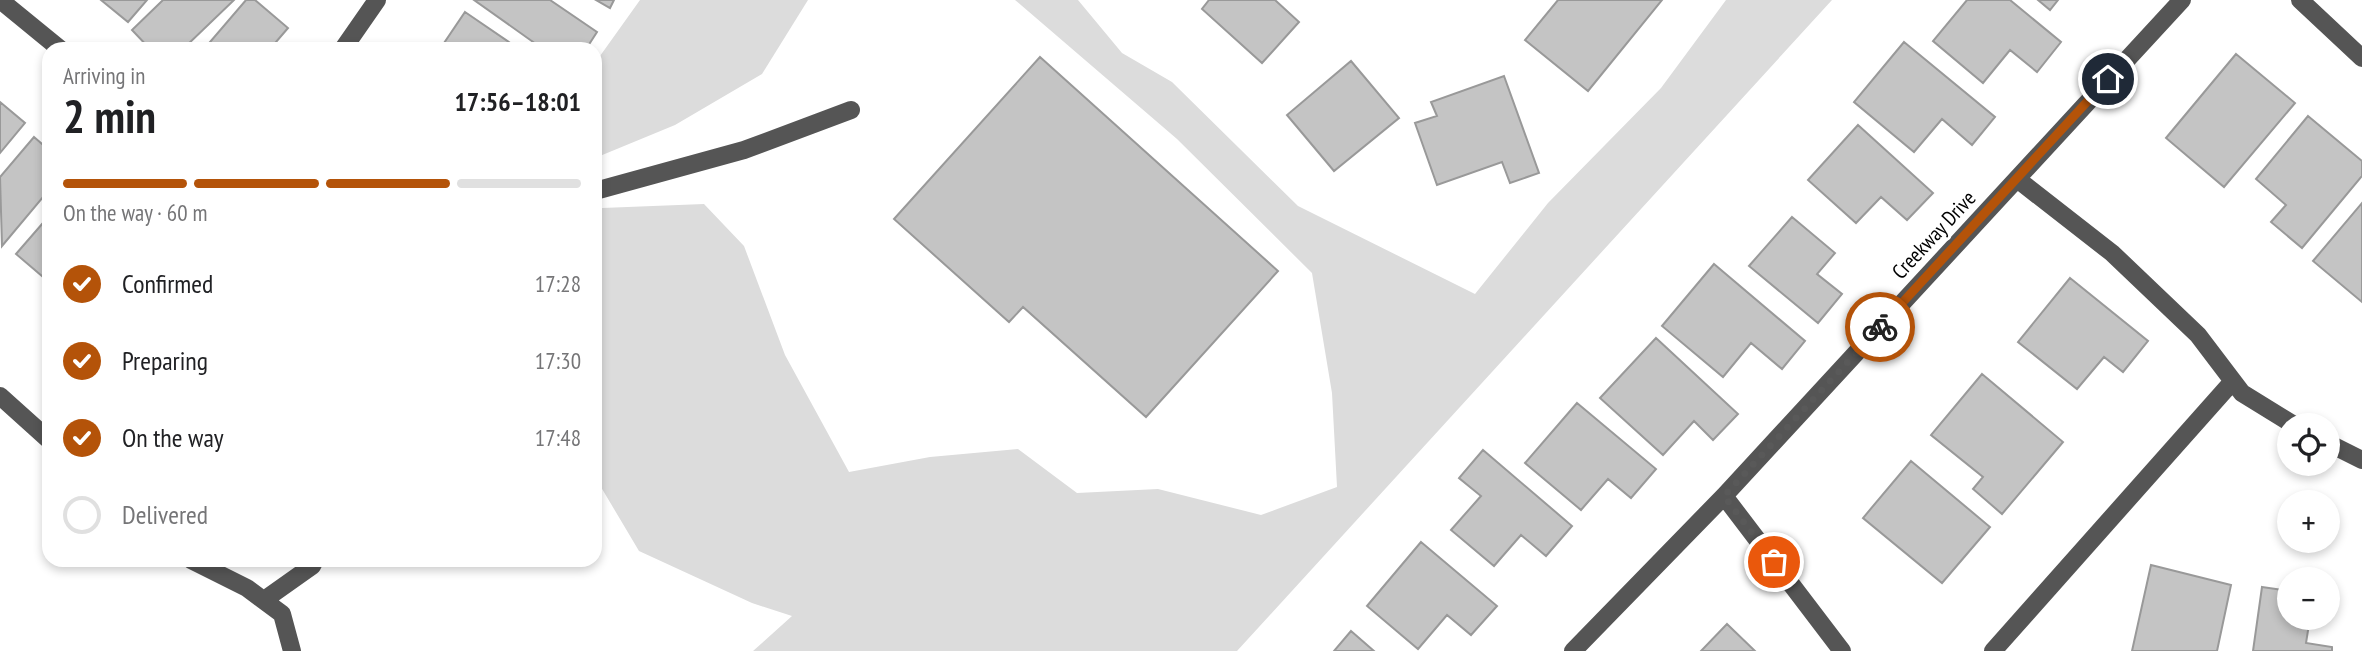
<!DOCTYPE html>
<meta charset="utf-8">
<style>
:root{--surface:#fff;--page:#f2f2f2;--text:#202124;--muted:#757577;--line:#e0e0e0;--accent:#b45309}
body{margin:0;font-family:"PT Sans Narrow",sans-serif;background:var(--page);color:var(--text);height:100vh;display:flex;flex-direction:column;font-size:26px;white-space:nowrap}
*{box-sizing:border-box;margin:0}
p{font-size:23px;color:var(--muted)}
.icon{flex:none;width:38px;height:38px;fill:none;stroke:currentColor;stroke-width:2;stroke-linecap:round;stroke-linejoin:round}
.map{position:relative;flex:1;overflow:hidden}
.side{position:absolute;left:42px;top:42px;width:560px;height:525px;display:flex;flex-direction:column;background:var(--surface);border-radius:21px;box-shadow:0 4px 10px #0003}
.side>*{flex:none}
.fabs{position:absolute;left:2277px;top:413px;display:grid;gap:14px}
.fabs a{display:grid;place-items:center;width:63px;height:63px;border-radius:50%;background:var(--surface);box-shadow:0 4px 10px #0003;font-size:35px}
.pin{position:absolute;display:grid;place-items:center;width:60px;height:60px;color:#fff;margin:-30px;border:4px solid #fff;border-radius:50%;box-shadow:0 2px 7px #0007}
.courier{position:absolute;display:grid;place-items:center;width:70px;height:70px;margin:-35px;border:5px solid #b45309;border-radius:50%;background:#fff;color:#222;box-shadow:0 2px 9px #0007}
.summary em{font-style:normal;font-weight:700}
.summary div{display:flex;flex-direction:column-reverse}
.summary{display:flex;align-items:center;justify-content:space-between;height:119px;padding:0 21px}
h1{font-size:46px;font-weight:700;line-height:52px}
.bar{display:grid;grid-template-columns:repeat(4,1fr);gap:10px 7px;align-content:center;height:84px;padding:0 21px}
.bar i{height:9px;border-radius:5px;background:var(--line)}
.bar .current{background:var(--accent)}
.bar p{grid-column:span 4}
ol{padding:0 21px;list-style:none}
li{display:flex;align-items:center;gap:21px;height:77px}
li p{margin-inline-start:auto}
li .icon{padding:7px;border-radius:50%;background:var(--accent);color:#fff;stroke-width:4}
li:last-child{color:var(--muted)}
li i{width:38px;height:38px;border:4px solid var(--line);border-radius:50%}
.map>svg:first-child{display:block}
</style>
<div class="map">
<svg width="2362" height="651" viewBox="0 0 2362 651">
<rect width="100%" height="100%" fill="#fff"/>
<path fill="#dcdcdc" d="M 640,0 L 808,0 L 762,74 L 675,125 L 595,158 L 595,63 Z
M 1015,0 L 1078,0 L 1122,53 L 1172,82 L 1298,206 L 1475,294 L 1548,203 L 1661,88 L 1726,0 L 1832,0 L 1237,651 L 753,651 L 792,616 L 752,603 L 639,551 L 595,477 L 595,217 L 602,208 L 704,204 L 744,246 L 785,355 L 849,472 L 930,457 L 1018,449 L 1077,493 L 1158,489 L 1261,515 L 1337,487 L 1332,393 L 1312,273 L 1177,139 Z"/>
<path fill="#c4c4c4" stroke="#999" stroke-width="2" d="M 101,0 L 147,0 L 128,22 Z
M 163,0 L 234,0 L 183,49 L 150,49 L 132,30 Z
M 246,0 L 255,0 L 288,28 L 270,49 L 204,49 Z
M 474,0 L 550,0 L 597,32 L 586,49 L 543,49 Z
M 596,0 L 614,0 L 610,8 Z
M 1209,0 L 1275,0 L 1299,22 L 1262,63 L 1202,9 Z
M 1558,0 L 1662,0 L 1588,91 L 1525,40 Z
M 1967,0 L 2010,0 L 2061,42 L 2037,72 L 2010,50 L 1983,83 L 1933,41 Z
M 2038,0 L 2058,0 L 2050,10 Z
M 465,12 L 519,49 L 440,49 Z
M 1904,42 L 1995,117 L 1972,145 L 1942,119 L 1914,152 L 1854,102 Z
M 2236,54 L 2295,103 L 2224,187 L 2166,138 Z
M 1040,57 L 1278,271 L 1146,417 L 1023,307 L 1009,322 L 894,219 Z
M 1351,61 L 1399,118 L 1334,171 L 1287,115 Z
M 1504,76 L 1539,173 L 1510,183 L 1502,162 L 1437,185 L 1415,123 L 1437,116 L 1431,102 Z
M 0,102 L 25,123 L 0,153 Z
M 2308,116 L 2362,161 L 2362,176 L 2302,248 L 2271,222 L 2286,205 L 2256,179 Z
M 1858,125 L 1933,193 L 1907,220 L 1881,197 L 1856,223 L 1808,180 Z
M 34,137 L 49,150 L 49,190 L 2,246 L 0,177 Z
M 2362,203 L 2362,302 L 2313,261 Z
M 49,216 L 49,282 L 16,254 Z
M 1792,217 L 1835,253 L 1817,274 L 1842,294 L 1818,323 L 1749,266 Z
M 1714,264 L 1805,341 L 1782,369 L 1751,343 L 1723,377 L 1662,326 Z
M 2070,278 L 2148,341 L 2123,372 L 2104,357 L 2077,389 L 2018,342 Z
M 1656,338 L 1738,414 L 1713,440 L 1694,421 L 1663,455 L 1600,398 Z
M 1982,374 L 2063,442 L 2002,514 L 1973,489 L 1983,477 L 1931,435 Z
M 1577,403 L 1656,469 L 1631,498 L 1608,479 L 1581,510 L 1525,463 Z
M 1483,450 L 1572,526 L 1546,556 L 1521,535 L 1494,566 L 1451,530 L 1481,496 L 1459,478 Z
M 1911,461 L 1990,527 L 1942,583 L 1863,518 Z
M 1421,542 L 1497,606 L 1471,635 L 1447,615 L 1418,649 L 1367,606 Z
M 2151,565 L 2231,585 L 2217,651 L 2132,651 Z
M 2262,587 L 2289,591 L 2289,618 L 2310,618 L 2306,643 L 2332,647 L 2332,651 L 2253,651 Z
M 1727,624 L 1755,651 L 1701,651 Z
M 1351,631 L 1374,651 L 1334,651 Z"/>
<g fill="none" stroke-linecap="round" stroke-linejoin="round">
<path stroke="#555" stroke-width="18" d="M 0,0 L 60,49
M 2300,0 L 2362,58
M 343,49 L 377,0
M 2017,179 L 2112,253 L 2198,335 L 2242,393 L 2294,425
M 595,191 L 744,150 L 851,110
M 0,396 L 49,440
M 2328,443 L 2362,460
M 1724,496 L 1842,651
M 191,560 L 247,588 L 282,614 L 292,651
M 264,600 L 312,566 L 315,560
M 1573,651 L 1724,496 L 2182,0
M 1993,651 L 2233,381"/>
</g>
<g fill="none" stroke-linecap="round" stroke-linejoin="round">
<path stroke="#595959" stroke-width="7" stroke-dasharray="0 12.6" d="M 1774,562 L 1724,496 L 1880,327"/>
<path stroke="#b45309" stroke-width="9" d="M 1880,327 L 2108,79"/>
</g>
<g text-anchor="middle" stroke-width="6" stroke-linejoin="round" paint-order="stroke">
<g font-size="21" fill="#000" stroke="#fff">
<text transform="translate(1934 235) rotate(-47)" y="7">Creekway Drive</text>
</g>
</g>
</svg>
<div class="fabs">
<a><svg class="icon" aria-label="locate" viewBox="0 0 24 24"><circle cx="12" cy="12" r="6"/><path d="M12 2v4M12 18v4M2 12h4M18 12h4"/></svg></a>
<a>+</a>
<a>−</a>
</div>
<div class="pin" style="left:1774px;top:562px;background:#ea580c"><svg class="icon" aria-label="bag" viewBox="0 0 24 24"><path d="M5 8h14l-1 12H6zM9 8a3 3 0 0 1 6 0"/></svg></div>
<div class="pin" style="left:2108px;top:79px;background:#1f2937"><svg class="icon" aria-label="home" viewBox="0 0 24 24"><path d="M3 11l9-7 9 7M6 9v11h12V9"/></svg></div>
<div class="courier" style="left:1880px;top:327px"><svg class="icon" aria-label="bike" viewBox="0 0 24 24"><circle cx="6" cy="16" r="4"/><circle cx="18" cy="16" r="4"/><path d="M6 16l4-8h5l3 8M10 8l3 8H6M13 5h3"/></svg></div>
<section class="side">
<div class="summary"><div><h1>2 min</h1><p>Arriving in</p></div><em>17:56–18:01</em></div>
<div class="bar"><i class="current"></i><i class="current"></i><i class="current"></i><i></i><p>On the way · 60 m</p></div>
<ol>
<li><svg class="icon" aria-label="check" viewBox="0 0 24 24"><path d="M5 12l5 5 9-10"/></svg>Confirmed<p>17:28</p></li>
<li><svg class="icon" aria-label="check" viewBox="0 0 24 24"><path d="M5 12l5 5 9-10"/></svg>Preparing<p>17:30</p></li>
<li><svg class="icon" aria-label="check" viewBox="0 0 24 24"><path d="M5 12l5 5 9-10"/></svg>On the way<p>17:48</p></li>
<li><i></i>Delivered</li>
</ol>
</section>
</div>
